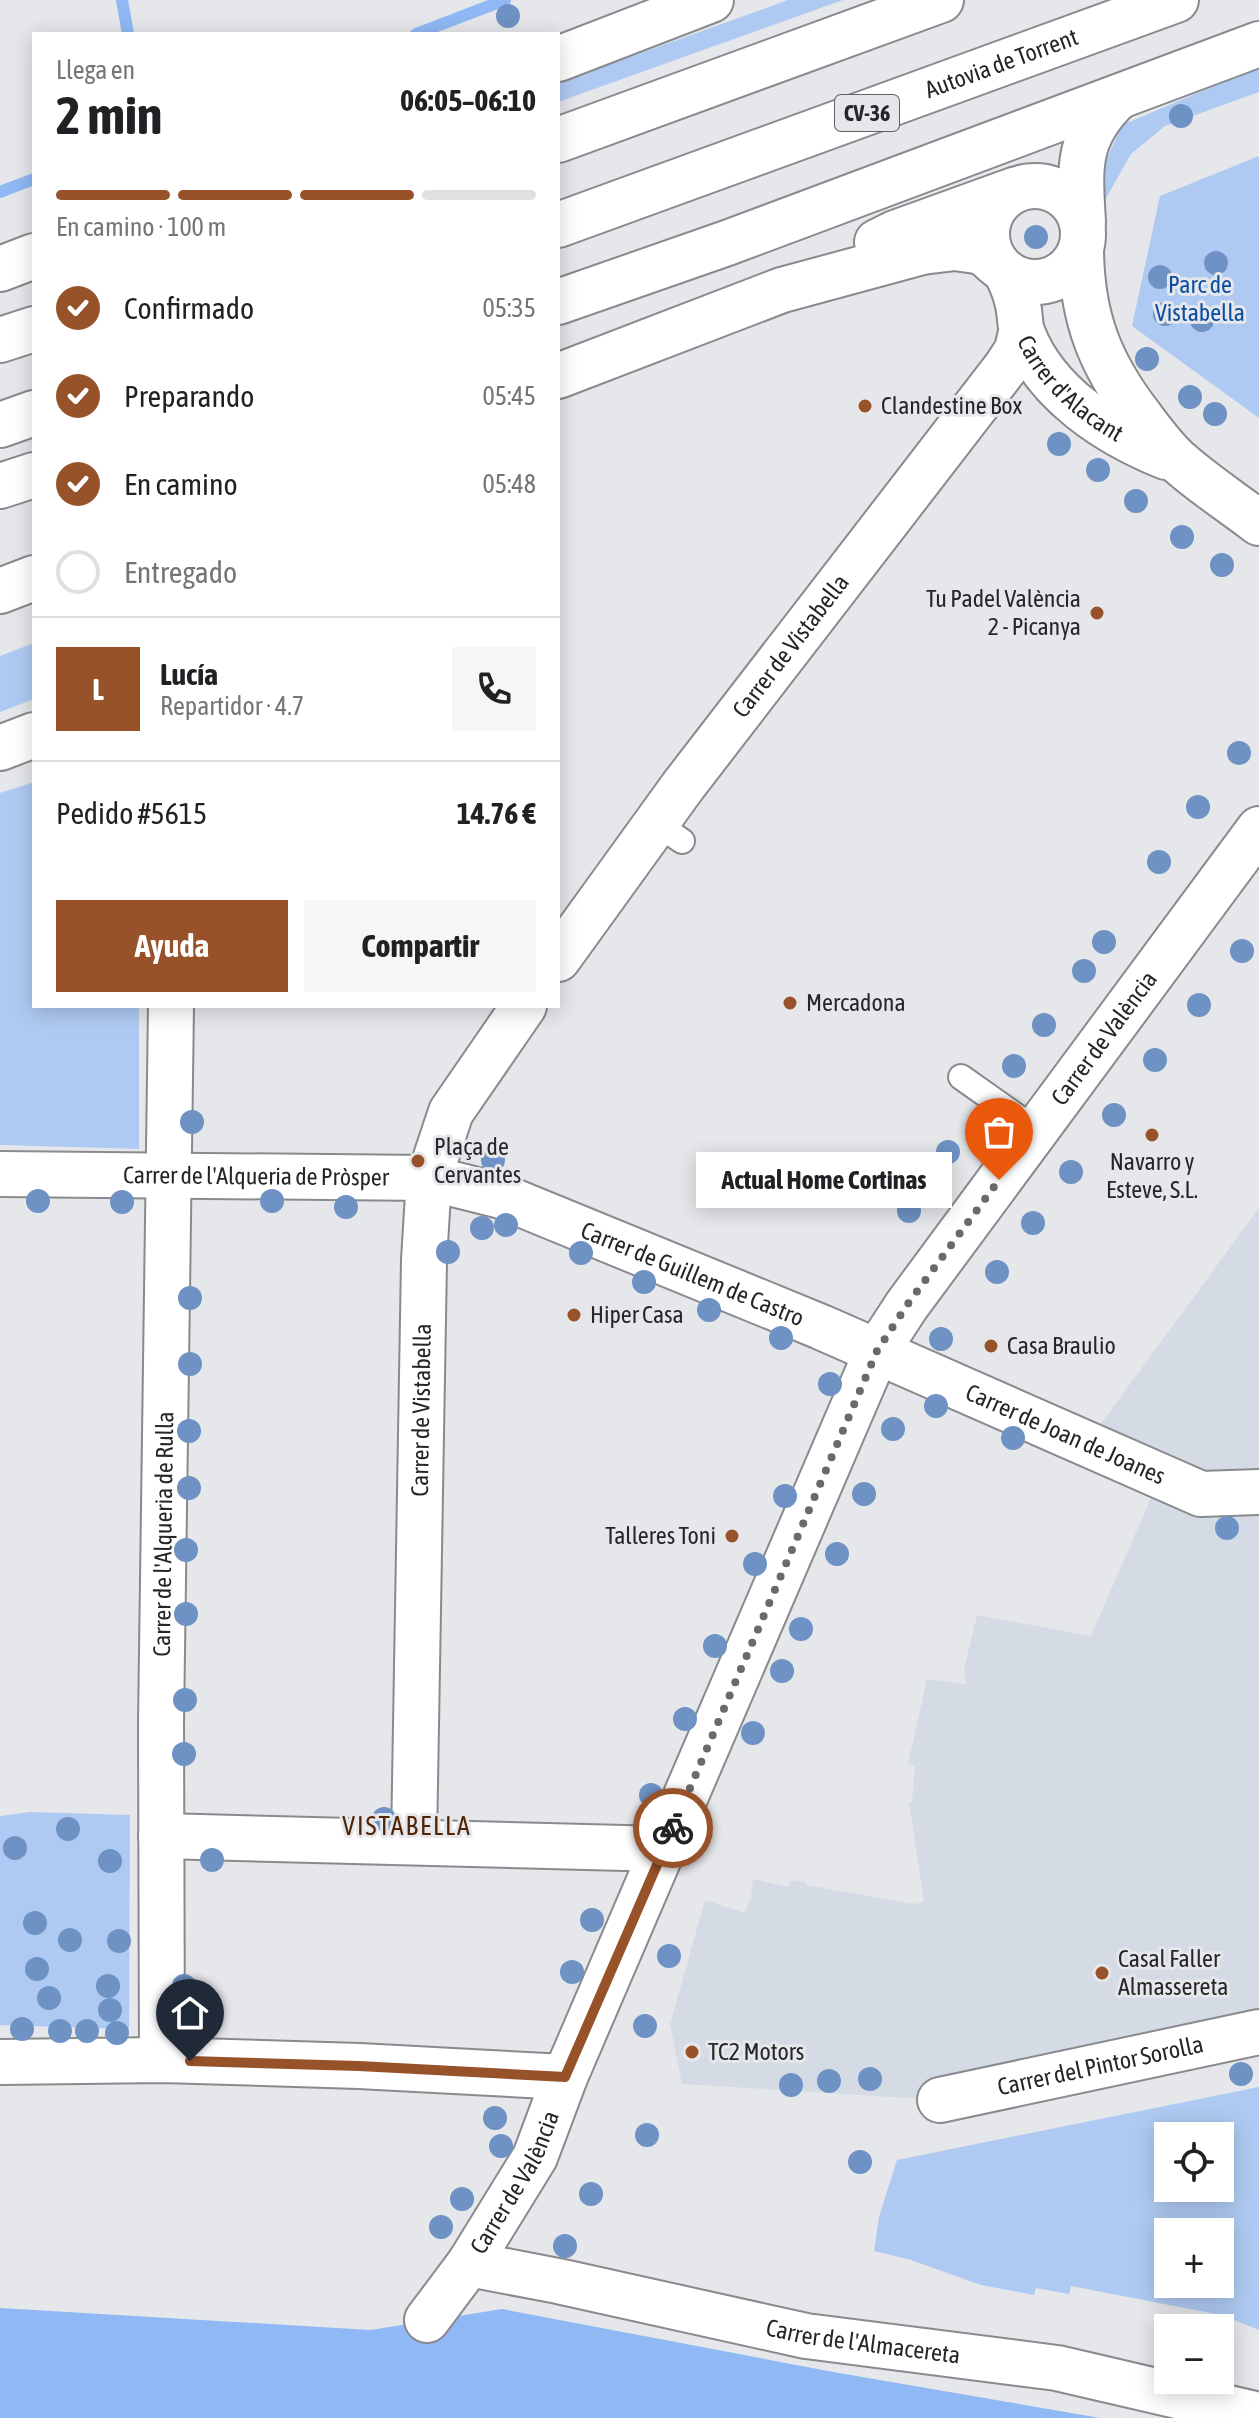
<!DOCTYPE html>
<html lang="es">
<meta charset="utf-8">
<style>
:root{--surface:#fff;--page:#f6f6f6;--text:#202124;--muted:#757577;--line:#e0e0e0;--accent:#98522a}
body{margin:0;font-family:"Asap Condensed",sans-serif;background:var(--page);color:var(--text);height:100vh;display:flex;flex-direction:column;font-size:30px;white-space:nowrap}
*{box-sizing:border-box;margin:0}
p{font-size:26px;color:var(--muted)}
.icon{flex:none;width:44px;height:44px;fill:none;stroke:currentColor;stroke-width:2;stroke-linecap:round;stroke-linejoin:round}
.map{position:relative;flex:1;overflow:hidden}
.side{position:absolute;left:32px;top:32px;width:528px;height:976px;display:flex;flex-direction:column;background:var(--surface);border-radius:0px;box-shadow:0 4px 20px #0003}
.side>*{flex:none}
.tools{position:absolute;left:1154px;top:2122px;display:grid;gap:16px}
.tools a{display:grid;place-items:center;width:80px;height:80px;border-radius:0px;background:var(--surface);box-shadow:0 4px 20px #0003;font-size:40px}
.pin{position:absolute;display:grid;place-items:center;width:68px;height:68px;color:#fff;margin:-82px -34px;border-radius:50% 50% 50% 0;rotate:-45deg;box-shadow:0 0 8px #0007}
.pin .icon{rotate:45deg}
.courier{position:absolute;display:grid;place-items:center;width:80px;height:80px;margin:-40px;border:6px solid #98522a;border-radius:50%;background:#fff;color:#222;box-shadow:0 2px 10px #0007}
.bubble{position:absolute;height:56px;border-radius:0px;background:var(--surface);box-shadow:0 4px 20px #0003;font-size:26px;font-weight:700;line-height:56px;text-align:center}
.overview em{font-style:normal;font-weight:700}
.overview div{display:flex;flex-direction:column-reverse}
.overview{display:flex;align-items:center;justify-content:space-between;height:136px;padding:0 24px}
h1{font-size:52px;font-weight:700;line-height:60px}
.bar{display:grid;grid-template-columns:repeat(4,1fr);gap:12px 8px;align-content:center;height:96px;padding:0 24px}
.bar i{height:10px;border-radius:6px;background:var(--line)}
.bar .current{background:var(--accent)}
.bar p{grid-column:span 4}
.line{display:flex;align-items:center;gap:20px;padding:0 24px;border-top:2px solid var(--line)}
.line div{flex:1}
.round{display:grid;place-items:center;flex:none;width:84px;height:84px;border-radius:0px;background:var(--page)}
ol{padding:0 24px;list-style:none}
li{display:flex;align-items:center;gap:24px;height:88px}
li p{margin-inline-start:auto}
li .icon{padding:8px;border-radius:50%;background:var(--accent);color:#fff;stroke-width:4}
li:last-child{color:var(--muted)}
li i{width:44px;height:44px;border:4px solid var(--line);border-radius:50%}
.action{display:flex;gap:16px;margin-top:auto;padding:16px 24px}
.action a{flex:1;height:92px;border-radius:0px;background:var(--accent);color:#fff;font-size:32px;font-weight:700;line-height:92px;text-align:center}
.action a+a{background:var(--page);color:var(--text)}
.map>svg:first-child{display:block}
</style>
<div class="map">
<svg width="1259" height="2418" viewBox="0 0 1259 2418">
<rect width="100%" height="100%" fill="#e5e7ea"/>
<path fill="#d5dbe5" d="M 1259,1208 L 1259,2032 L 940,2100 L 682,2084 L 670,2024 L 705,1900 L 744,1913 L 751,1898 L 753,1879 L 788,1887 L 792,1880 L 805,1882 L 806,1885 L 914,1904 L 924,1902 L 909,1802 L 912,1802 L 915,1766 L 908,1764 L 927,1679 L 966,1684 L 964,1669 L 977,1615 L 1091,1636 L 1160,1477 L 1086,1444 Z"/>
<path fill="#afcaf2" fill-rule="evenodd" d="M 788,0 L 843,0 L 558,102 L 558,83 Z
M 1259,67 L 1259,92 L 1165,126 L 1131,154 L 1105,200 L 1104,165 L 1122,125 Z
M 1259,156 L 1259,418 L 1132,326 L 1160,196 Z
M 34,643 L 34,699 L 0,712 L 0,656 Z
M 34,782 L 34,1006 L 139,1006 L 139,1149 L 0,1145 L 0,793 Z
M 30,1812 L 130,1815 L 129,2029 L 0,2025 L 0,1816 Z
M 1259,2087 L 1259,2330 L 1221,2315 L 1071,2286 L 1069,2294 L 1036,2288 L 1034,2295 L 981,2285 L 911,2260 L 874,2251 L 879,2217 L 897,2160 ZM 1168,2136 L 1220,2136 L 1220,2188 L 1168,2188 ZM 1168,2232 L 1220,2232 L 1220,2284 L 1168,2284 Z"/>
<path fill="#8fb8f4" d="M 0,2308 L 371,2330 L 502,2309 L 833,2372 L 1100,2418 L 0,2418 Z"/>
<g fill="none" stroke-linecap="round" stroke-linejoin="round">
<path stroke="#8fb8f4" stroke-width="12" d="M 122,0 L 128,34
M 416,34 L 505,0
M 0,192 L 34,179"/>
<g stroke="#888a8d" stroke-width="28">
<path id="lane" d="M 656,823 L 682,841
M 961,1077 L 1036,1130"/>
</g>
<g stroke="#888a8d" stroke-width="48">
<g id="street">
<path d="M 1081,251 C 1082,318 1100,364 1140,416 C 1152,432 1165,450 1180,463 C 1205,485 1233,503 1259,523"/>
<path id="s1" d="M 1007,274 C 1013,286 1017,297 1019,310 C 1020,318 1020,327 1023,334 C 1046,394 1109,434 1166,457"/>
<path d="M 0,748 L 34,735"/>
<path id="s2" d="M 558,959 L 683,786 L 1006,367 L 1017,350 L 1021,332"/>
<path id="s3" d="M 0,1174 L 429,1178 L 501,1196 L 821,1327 L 1201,1494 L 1259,1492"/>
<path d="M 161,1836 L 664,1849"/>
<path id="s4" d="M 414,1842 L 424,1260 L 429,1178 L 451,1112 L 524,1006"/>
<path id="s5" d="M 162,2060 L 161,1723 L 171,1006"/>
<path d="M 0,2062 L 162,2060 L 359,2066 L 565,2077"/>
<path id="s6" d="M 940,2100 L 1259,2032"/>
<path id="s7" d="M 469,2264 L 558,2281 L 806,2336 L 1057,2368 L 1259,2415"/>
</g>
</g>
<g stroke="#888a8d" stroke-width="48">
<g id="secondary">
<circle cx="1035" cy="234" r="48"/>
<path d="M 1083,222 C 1080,168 1076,139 1116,99"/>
<path d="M 877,242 L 895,233 L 1014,190"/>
<path d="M 558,376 L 782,290 L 922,252 L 955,248 L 976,251 L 985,254 L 996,264"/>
<path d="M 0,591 L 34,578"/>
<path id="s8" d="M 427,2320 L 469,2264 L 535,2157 L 565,2077 L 877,1351 L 907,1305 L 1259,829"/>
</g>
</g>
<g stroke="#888a8d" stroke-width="48">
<g id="highway">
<path d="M 558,59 L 711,0"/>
<path d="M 558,140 L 941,0"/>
<path id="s9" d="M 558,225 L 1176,0"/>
<path d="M 0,269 L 34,256"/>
<path d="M 558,302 L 727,243 L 1259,44"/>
<path d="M 0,340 L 34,329"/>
<path d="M 0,425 L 34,413"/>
<path d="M 0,486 L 34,475"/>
</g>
</g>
<use href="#lane" stroke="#fff" stroke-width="24"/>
<use href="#street" stroke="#fff" stroke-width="44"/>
<use href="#secondary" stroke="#fff" stroke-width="44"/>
<use href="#highway" stroke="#fff" stroke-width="44"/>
</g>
<g fill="#6d92c3">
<circle cx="508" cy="16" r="12"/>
<circle cx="1181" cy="116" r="12"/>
<circle cx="1036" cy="237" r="12"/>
<circle cx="1216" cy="263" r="12"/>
<circle cx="1160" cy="277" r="12"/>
<circle cx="1165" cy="314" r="12"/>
<circle cx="1202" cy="320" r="12"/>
<circle cx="1147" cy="359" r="12"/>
<circle cx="1190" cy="397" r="12"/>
<circle cx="1215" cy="414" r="12"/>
<circle cx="1059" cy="444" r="12"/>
<circle cx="1098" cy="470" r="12"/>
<circle cx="1136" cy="501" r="12"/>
<circle cx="1182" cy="537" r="12"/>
<circle cx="1222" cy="565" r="12"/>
<circle cx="1239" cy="753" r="12"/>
<circle cx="1198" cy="807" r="12"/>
<circle cx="1159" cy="862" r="12"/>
<circle cx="1104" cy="942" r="12"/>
<circle cx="1242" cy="951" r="12"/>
<circle cx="1084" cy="971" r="12"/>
<circle cx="1199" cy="1005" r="12"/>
<circle cx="1044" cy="1025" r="12"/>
<circle cx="1155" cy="1060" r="12"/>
<circle cx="1014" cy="1066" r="12"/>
<circle cx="1114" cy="1115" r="12"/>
<circle cx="192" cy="1122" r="12"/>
<circle cx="948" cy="1152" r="12"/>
<circle cx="493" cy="1160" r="12"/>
<circle cx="1071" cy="1172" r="12"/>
<circle cx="38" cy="1201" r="12"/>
<circle cx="272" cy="1201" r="12"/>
<circle cx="122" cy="1202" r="12"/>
<circle cx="346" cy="1207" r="12"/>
<circle cx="909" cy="1211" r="12"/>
<circle cx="1033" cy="1223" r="12"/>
<circle cx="506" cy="1225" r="12"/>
<circle cx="482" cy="1228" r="12"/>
<circle cx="448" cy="1252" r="12"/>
<circle cx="581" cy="1253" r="12"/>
<circle cx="997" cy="1272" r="12"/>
<circle cx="644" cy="1282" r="12"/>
<circle cx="190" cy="1298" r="12"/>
<circle cx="709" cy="1310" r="12"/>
<circle cx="781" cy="1338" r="12"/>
<circle cx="941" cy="1339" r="12"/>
<circle cx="190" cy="1364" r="12"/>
<circle cx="830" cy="1384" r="12"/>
<circle cx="936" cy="1406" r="12"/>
<circle cx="893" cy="1429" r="12"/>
<circle cx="189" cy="1431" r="12"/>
<circle cx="1013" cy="1438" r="12"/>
<circle cx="189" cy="1488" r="12"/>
<circle cx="864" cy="1494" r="12"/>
<circle cx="785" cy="1496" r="12"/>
<circle cx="1227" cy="1528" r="12"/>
<circle cx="186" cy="1550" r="12"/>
<circle cx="837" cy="1554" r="12"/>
<circle cx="755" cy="1564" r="12"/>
<circle cx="186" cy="1614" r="12"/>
<circle cx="801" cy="1629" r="12"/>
<circle cx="715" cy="1646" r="12"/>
<circle cx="782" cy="1671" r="12"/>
<circle cx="185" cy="1700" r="12"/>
<circle cx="685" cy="1719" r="12"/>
<circle cx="753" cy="1733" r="12"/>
<circle cx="184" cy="1754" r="12"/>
<circle cx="651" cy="1795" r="12"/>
<circle cx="384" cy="1819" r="12"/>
<circle cx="68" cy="1829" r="12"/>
<circle cx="15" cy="1848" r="12"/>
<circle cx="212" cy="1860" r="12"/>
<circle cx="110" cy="1861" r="12"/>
<circle cx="592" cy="1920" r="12"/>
<circle cx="35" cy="1923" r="12"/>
<circle cx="70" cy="1940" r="12"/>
<circle cx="119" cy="1941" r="12"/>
<circle cx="669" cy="1956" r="12"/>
<circle cx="37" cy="1969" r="12"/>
<circle cx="572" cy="1972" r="12"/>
<circle cx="108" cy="1986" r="12"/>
<circle cx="184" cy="1986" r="12"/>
<circle cx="49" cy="1998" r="12"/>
<circle cx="110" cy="2010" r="12"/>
<circle cx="645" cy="2026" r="12"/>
<circle cx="22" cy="2029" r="12"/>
<circle cx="60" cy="2031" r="12"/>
<circle cx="87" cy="2031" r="12"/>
<circle cx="117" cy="2033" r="12"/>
<circle cx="1241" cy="2074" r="12"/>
<circle cx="870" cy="2079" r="12"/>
<circle cx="829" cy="2081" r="12"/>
<circle cx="791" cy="2085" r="12"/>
<circle cx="495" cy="2118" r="12"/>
<circle cx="647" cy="2135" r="12"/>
<circle cx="501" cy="2146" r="12"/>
<circle cx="860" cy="2162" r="12"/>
<circle cx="591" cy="2194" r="12"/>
<circle cx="462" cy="2199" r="12"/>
<circle cx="441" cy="2227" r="12"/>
<circle cx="565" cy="2246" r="12"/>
</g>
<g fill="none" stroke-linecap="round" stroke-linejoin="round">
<path stroke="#686a6b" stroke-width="8" stroke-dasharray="0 14.4" d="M 673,1828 L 877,1351 L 907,1305 L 999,1180"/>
<path stroke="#98522a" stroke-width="10" d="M 190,2061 L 359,2066 L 565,2077 L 673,1828"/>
</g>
<g fill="#98522a" stroke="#e5e7ea" stroke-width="3">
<circle cx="865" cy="406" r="8"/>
<circle cx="1097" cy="613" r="8"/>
<circle cx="790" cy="1003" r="8"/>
<circle cx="1152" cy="1135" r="8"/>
<circle cx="418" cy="1161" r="8"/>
<circle cx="574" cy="1315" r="8"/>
<circle cx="991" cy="1346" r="8"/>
<circle cx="732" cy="1536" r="8"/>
<circle cx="1102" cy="1973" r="8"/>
<circle cx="692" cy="2052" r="8"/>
</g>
<g text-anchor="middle" stroke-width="6" stroke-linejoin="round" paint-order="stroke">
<rect fill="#e5e7ea" stroke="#5f6062" stroke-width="2" x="835" y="95" width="64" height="36" rx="6"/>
<g font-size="22" font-weight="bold" fill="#252627">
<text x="867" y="121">CV-36</text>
</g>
<g font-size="24" fill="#252627" stroke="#e5e7ea">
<text dy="8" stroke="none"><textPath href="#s9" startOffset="472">Autovia de Torrent</textPath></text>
<text dy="8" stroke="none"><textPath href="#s1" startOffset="136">Carrer d'Alacant</textPath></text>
<text dy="8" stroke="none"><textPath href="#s2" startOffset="390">Carrer de Vistabella</textPath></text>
<text dy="8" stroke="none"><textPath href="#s8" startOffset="1458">Carrer de València</textPath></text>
<text dy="8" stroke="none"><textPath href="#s3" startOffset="256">Carrer de l'Alqueria de Pròsper</textPath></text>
<text dy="8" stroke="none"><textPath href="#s3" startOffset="710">Carrer de Guillem de Castro</textPath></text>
<text dy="8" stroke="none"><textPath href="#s4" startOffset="432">Carrer de Vistabella</textPath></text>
<text dy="8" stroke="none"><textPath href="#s3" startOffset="1116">Carrer de Joan de Joanes</textPath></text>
<text dy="8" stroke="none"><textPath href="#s5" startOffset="526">Carrer de l'Alqueria de Rulla</textPath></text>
<text dy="8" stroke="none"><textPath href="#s6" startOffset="164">Carrer del Pintor Sorolla</textPath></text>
<text dy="8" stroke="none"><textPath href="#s8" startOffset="164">Carrer de València</textPath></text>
<text dy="8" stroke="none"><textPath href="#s7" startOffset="402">Carrer de l'Almacereta</textPath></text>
</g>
<g font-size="24" fill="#0b4da3" stroke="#e5e7ea">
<text x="1200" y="293">Parc de<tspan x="1200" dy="28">Vistabella</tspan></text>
</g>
<g font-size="24" fill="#252627" stroke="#e5e7ea" text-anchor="start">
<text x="881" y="414">Clandestine Box</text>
<text x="1081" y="607" text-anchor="end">Tu Padel València<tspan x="1081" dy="28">2 - Picanya</tspan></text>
<text x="806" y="1011">Mercadona</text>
<text x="434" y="1155">Plaça de<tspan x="434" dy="28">Cervantes</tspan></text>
<text x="1152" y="1170" text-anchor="middle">Navarro y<tspan x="1152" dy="28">Esteve, S.L.</tspan></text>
<text x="590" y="1323">Hiper Casa</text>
<text x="1007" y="1354">Casa Braulio</text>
<text x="716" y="1544" text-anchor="end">Talleres Toni</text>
<text x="1118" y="1967">Casal Faller<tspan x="1118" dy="28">Almassereta</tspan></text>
<text x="708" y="2060">TC2 Motors</text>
</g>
<g font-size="26" letter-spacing="2" fill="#522406" stroke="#e5e7ea">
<text x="407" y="1835">VISTABELLA</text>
</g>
</g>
</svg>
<div class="tools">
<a><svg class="icon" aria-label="locate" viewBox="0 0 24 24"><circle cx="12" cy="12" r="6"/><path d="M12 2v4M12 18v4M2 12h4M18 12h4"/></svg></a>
<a>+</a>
<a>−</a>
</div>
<div class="pin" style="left:999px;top:1180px;background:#ea580c"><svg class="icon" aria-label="bag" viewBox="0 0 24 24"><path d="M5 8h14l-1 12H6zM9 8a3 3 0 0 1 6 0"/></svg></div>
<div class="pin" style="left:190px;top:2061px;background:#1f2937"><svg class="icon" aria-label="home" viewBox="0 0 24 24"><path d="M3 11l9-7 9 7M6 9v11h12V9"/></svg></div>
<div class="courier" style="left:673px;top:1828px"><svg class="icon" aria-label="bike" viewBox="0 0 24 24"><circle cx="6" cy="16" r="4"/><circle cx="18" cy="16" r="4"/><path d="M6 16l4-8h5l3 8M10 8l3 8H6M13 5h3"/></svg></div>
<div class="bubble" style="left:696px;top:1152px;width:256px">Actual Home Cortinas</div>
<section class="side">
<div class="overview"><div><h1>2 min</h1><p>Llega en</p></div><em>06:05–06:10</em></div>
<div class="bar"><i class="current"></i><i class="current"></i><i class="current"></i><i></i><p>En camino · 100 m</p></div>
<ol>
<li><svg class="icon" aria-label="check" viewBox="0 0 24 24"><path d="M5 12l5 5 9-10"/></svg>Confirmado<p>05:35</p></li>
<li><svg class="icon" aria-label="check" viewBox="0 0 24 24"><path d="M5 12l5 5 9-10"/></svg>Preparando<p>05:45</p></li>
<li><svg class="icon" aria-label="check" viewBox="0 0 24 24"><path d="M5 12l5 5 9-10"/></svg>En camino<p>05:48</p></li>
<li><i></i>Entregado</li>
</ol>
<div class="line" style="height:144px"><b class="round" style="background:var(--accent);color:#fff">L</b><div><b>Lucía</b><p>Repartidor · 4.7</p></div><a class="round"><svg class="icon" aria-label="phone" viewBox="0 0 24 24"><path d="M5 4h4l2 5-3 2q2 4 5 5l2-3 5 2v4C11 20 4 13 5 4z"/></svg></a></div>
<div class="line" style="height:104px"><div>Pedido #5615</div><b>14.76 €</b></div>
<div class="action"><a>Ayuda</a><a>Compartir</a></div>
</section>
</div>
